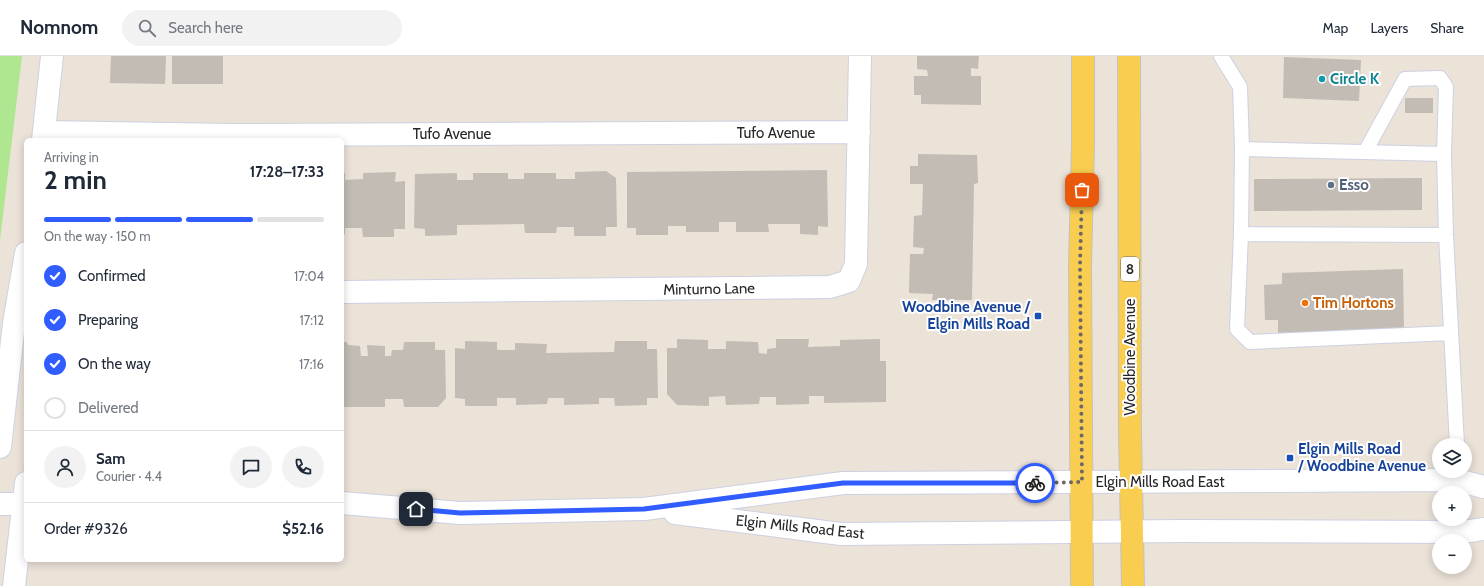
<!DOCTYPE html>
<meta charset="utf-8">
<style>
:root{--surface:#fff;--page:#f2f2f3;--text:#1f2937;--muted:#747a83;--line:#e0e1e3;--accent:#315cff}
body{margin:0;font-family:Cabin,sans-serif;background:var(--page);color:var(--text);height:100vh;display:flex;flex-direction:column;font-size:15px;white-space:nowrap}
*{box-sizing:border-box;margin:0}
p{font-size:13px;color:var(--muted)}
.icon{flex:none;width:22px;height:22px;fill:none;stroke:currentColor;stroke-width:2;stroke-linecap:round;stroke-linejoin:round}
.map{position:relative;flex:1;overflow:hidden}
.drawer{position:absolute;left:24px;top:82px;width:320px;height:424px;display:flex;flex-direction:column;background:var(--surface);border-radius:6px;box-shadow:0 2px 10px #0003}
.drawer>*{flex:none}
.buttons{position:absolute;left:1432px;top:382px;display:grid;gap:8px}
.buttons a{display:grid;place-items:center;width:40px;height:40px;border-radius:50%;background:var(--surface);box-shadow:0 2px 10px #0003;font-size:20px}
.pin{position:absolute;display:grid;place-items:center;width:34px;height:34px;color:#fff;margin:-17px;border-radius:8px;box-shadow:0 2px 6px #0006}
.courier{position:absolute;display:grid;place-items:center;width:40px;height:40px;margin:-20px;border:3px solid #315cff;border-radius:50%;background:#fff;color:#222;box-shadow:0 1px 5px #0007}
.summary em{font-style:normal;font-weight:700}
.summary div{display:flex;flex-direction:column-reverse}
.summary{display:flex;align-items:center;justify-content:space-between;height:68px;padding:0 20px}
h1{font-size:26px;font-weight:700;line-height:30px}
.bar{display:grid;grid-template-columns:repeat(4,1fr);gap:6px 4px;align-content:center;height:48px;padding:0 20px}
.bar i{height:5px;border-radius:3px;background:var(--line)}
.bar .selected{background:var(--accent)}
.bar p{grid-column:span 4}
.line{display:flex;align-items:center;gap:10px;padding:0 20px;border-top:1px solid var(--line)}
.line div{flex:1}
.round{display:grid;place-items:center;flex:none;width:42px;height:42px;border-radius:21px;background:var(--page)}
ol{padding:0 20px;list-style:none}
li{display:flex;align-items:center;gap:12px;height:44px}
li p{margin-inline-start:auto}
li .icon{padding:4px;border-radius:50%;background:var(--accent);color:#fff;stroke-width:4}
li:last-child{color:var(--muted)}
li i{width:22px;height:22px;border:2px solid var(--line);border-radius:50%}
header{display:flex;align-items:center;gap:24px;box-sizing:border-box;height:56px;padding:0 20px;background:var(--surface);border-bottom:1px solid var(--line)}
header strong{font-size:19px}
nav{display:flex;gap:22px;margin-inline-start:auto;font-size:14px}
.search{width:280px;height:36px;background:var(--page);display:flex;align-items:center;gap:10px;box-sizing:border-box;padding:0 14px;border-radius:22px;color:var(--muted);font-size:15px}
.map>svg:first-child{display:block}
</style>
<header>
<strong>Nomnom</strong>
<div class="search"><svg class="icon" aria-label="search" viewBox="0 0 24 24"><circle cx="10" cy="10" r="6"/><path d="M15 15l6 6"/></svg>Search here</div>
<nav><a>Map</a><a>Layers</a><a>Share</a></nav>
</header>
<div class="map">
<svg width="1484" height="530" viewBox="0 0 1484 530">
<rect width="100%" height="100%" fill="#ebe2d8"/>
<path fill="#afe690" d="M 0,0 L 22,0 L 0,184 Z"/>
<path fill="#c2bcb5" d="M 111,0 L 166,0 L 165,28 L 110,27 Z
M 172,0 L 223,0 L 223,28 L 172,28 Z
M 917,0 L 979,0 L 978,13 L 971,12 L 971,20 L 981,20 L 981,49 L 921,48 L 921,39 L 914,39 L 914,20 L 928,20 L 927,14 L 917,13 Z
M 1284,1 L 1361,4 L 1359,45 L 1283,42 Z
M 1405,42 L 1433,42 L 1433,57 L 1405,57 Z
M 918,98 L 977,99 L 978,127 L 974,128 L 972,244 L 932,244 L 933,238 L 909,237 L 910,198 L 923,198 L 924,192 L 913,191 L 914,160 L 922,159 L 923,128 L 910,128 L 910,110 L 918,110 Z
M 827,114 L 828,171 L 818,170 L 818,179 L 800,178 L 800,168 L 768,168 L 769,176 L 736,176 L 736,166 L 719,166 L 719,176 L 686,176 L 686,170 L 668,170 L 668,179 L 636,179 L 636,172 L 627,172 L 627,116 Z
M 606,115 L 616,122 L 617,171 L 606,171 L 606,180 L 574,180 L 574,171 L 557,171 L 556,177 L 525,177 L 524,168 L 457,169 L 457,179 L 425,180 L 425,173 L 414,172 L 415,118 L 457,117 L 457,124 L 473,124 L 473,117 L 508,117 L 508,123 L 524,123 L 524,117 L 556,117 L 556,123 L 575,123 L 575,116 Z
M 396,116 L 395,126 L 405,125 L 405,173 L 394,173 L 394,181 L 363,181 L 362,172 L 345,172 L 345,178 L 342,178 L 342,117 L 345,117 L 345,124 L 363,123 L 363,117 Z
M 1422,122 L 1422,154 L 1254,155 L 1254,123 Z
M 1403,213 L 1404,273 L 1278,277 L 1278,264 L 1265,264 L 1264,229 L 1282,228 L 1282,217 Z
M 677,283 L 708,284 L 708,293 L 726,293 L 726,285 L 758,286 L 759,297 L 767,298 L 767,293 L 776,292 L 776,283 L 809,283 L 808,291 L 840,290 L 840,284 L 880,283 L 880,305 L 886,305 L 886,346 L 824,347 L 824,340 L 809,340 L 809,348 L 776,349 L 776,341 L 760,341 L 759,348 L 726,349 L 725,340 L 709,341 L 709,350 L 677,349 L 667,338 L 667,292 L 677,292 Z
M 465,285 L 497,286 L 497,294 L 515,294 L 515,287 L 547,288 L 546,297 L 614,296 L 615,285 L 647,285 L 647,293 L 657,293 L 658,342 L 647,342 L 647,349 L 615,350 L 614,342 L 599,342 L 599,348 L 564,349 L 564,342 L 548,342 L 547,348 L 516,349 L 516,342 L 497,342 L 497,350 L 465,350 L 465,343 L 455,342 L 455,292 L 465,293 Z
M 342,286 L 347,286 L 348,289 L 360,290 L 361,300 L 368,300 L 367,289 L 385,290 L 385,300 L 391,300 L 392,294 L 403,294 L 404,286 L 435,286 L 435,294 L 445,294 L 446,342 L 438,351 L 404,351 L 403,343 L 385,343 L 385,351 L 342,351 Z"/>
<g fill="none" stroke-linecap="round" stroke-linejoin="round">
<g stroke="#cdd1e2" stroke-width="16">
<path id="lane" d="M 1221,0 L 1240,31 L 1242,93 L 1241,178 L 1446,179
M 1242,93 L 1444,98 L 1446,179 L 1457,389
M 1365,96 L 1405,23 L 1440,22 L 1446,31 L 1444,98
M 1241,178 L 1237,273 L 1250,286 L 1451,277"/>
</g>
<g stroke="#cdd1e2" stroke-width="24">
<path id="street" d="M 44,76 L 234,79 L 859,76
M 43,84 L 52,0
M 342,236 L 830,231 L 849,225 L 856,208 L 860,0
M 0,391 L 14,267 L 26,197
M 14,530 L 26,427"/>
</g>
<g stroke="#cdd1e2" stroke-width="24">
<path id="secondary" d="M 342,447 L 460,457 L 644,453 L 843,427 L 1457,424 L 1484,431
M 0,448 L 26,448
M 675,457 L 841,478 L 1182,475 L 1463,476 L 1484,473"/>
</g>
<g stroke="#c3c3c3" stroke-width="24">
<path id="primary" d="M 1129,0 L 1130,377 L 1133,530
M 1082,530 L 1080,209 L 1083,89 L 1083,0"/>
</g>
<use href="#lane" stroke="#fff" stroke-width="14"/>
<use href="#street" stroke="#fff" stroke-width="22"/>
<use href="#secondary" stroke="#fff" stroke-width="22"/>
<use href="#primary" stroke="#f8cd50" stroke-width="22"/>
</g>
<g fill="none" stroke-linecap="round" stroke-linejoin="round">
<path stroke="#6c6865" stroke-width="4" stroke-dasharray="0 7.2" d="M 1035,427 L 1082,426 L 1080,209 L 1082,134"/>
<path stroke="#315cff" stroke-width="5" d="M 416,453 L 460,457 L 644,453 L 843,427 L 1035,427"/>
</g>
<circle fill="#0f9aa8" stroke="#fff" stroke-width="1.5" cx="1322" cy="23" r="4"/>
<circle fill="#5c6f8a" stroke="#fff" stroke-width="1.5" cx="1331" cy="129" r="4"/>
<circle fill="#e8710a" stroke="#fff" stroke-width="1.5" cx="1305" cy="247" r="4"/>
<g fill="#1a4fb4" stroke="#fff" stroke-width="1.5">
<rect x="1034" y="256" width="8" height="8" rx="2"/>
<rect x="1286" y="398" width="8" height="8" rx="2"/>
</g>
<g text-anchor="middle" stroke-width="4" stroke-linejoin="round" paint-order="stroke">
<rect fill="#fff" stroke="#686868" stroke-width="1" x="1121" y="201" width="18" height="24" rx="3"/>
<g font-size="14" font-weight="bold" fill="#272727">
<text x="1130" y="218">8</text>
</g>
<g font-size="15" font-weight="bold" fill="#0d838f" stroke="#fff" text-anchor="start">
<text x="1330" y="28">Circle K</text>
</g>
<g font-size="15" fill="#272727" stroke="#fff">
<text x="776" y="82">Tufo Avenue</text>
<text x="452" y="83">Tufo Avenue</text>
<text transform="translate(709 233) rotate(-1)" y="5">Minturno Lane</text>
<text transform="translate(1130 301) rotate(-90)" y="5">Woodbine Avenue</text>
<text x="1160" y="431">Elgin Mills Road East</text>
<text transform="translate(800 471) rotate(6)" y="5">Elgin Mills Road East</text>
</g>
<g font-size="15" font-weight="bold" fill="#4e5e75" stroke="#fff" text-anchor="start">
<text x="1339" y="134">Esso</text>
</g>
<g font-size="15" font-weight="bold" fill="#c56008" stroke="#fff" text-anchor="start">
<text x="1313" y="252">Tim Hortons</text>
</g>
<g font-size="15" font-weight="bold" fill="#164399" stroke="#fff" text-anchor="end">
<text x="1030" y="256">Woodbine Avenue /<tspan x="1030" dy="17">Elgin Mills Road</tspan></text>
<text x="1298" y="398" text-anchor="start">Elgin Mills Road<tspan x="1298" dy="17">/ Woodbine Avenue</tspan></text>
</g>
</g>
</svg>
<div class="buttons">
<a><svg class="icon" aria-label="layers" viewBox="0 0 24 24"><path d="M12 4l9 5-9 5-9-5zM3 14l9 5 9-5"/></svg></a>
<a>+</a>
<a>−</a>
</div>
<div class="pin" style="left:1082px;top:134px;background:#ea580c"><svg class="icon" aria-label="bag" viewBox="0 0 24 24"><path d="M5 8h14l-1 12H6zM9 8a3 3 0 0 1 6 0"/></svg></div>
<div class="pin" style="left:416px;top:453px;background:#1f2937"><svg class="icon" aria-label="home" viewBox="0 0 24 24"><path d="M3 11l9-7 9 7M6 9v11h12V9"/></svg></div>
<div class="courier" style="left:1035px;top:427px"><svg class="icon" aria-label="bike" viewBox="0 0 24 24"><circle cx="6" cy="16" r="4"/><circle cx="18" cy="16" r="4"/><path d="M6 16l4-8h5l3 8M10 8l3 8H6M13 5h3"/></svg></div>
<section class="drawer">
<div class="summary"><div><h1>2 min</h1><p>Arriving in</p></div><em>17:28–17:33</em></div>
<div class="bar"><i class="selected"></i><i class="selected"></i><i class="selected"></i><i></i><p>On the way · 150 m</p></div>
<ol>
<li><svg class="icon" aria-label="check" viewBox="0 0 24 24"><path d="M5 12l5 5 9-10"/></svg>Confirmed<p>17:04</p></li>
<li><svg class="icon" aria-label="check" viewBox="0 0 24 24"><path d="M5 12l5 5 9-10"/></svg>Preparing<p>17:12</p></li>
<li><svg class="icon" aria-label="check" viewBox="0 0 24 24"><path d="M5 12l5 5 9-10"/></svg>On the way<p>17:16</p></li>
<li><i></i>Delivered</li>
</ol>
<div class="line" style="height:72px"><a class="round"><svg class="icon" aria-label="person" viewBox="0 0 24 24"><circle cx="12" cy="8" r="4"/><path d="M4 21q1-7 8-7t8 7"/></svg></a><div><b>Sam</b><p>Courier · 4.4</p></div><a class="round"><svg class="icon" aria-label="chat" viewBox="0 0 24 24"><path d="M4 5h16v11H9l-5 4z"/></svg></a><a class="round"><svg class="icon" aria-label="phone" viewBox="0 0 24 24"><path d="M5 4h4l2 5-3 2q2 4 5 5l2-3 5 2v4C11 20 4 13 5 4z"/></svg></a></div>
<div class="line" style="height:52px"><div>Order #9326</div><b>$52.16</b></div>
</section>
</div>
